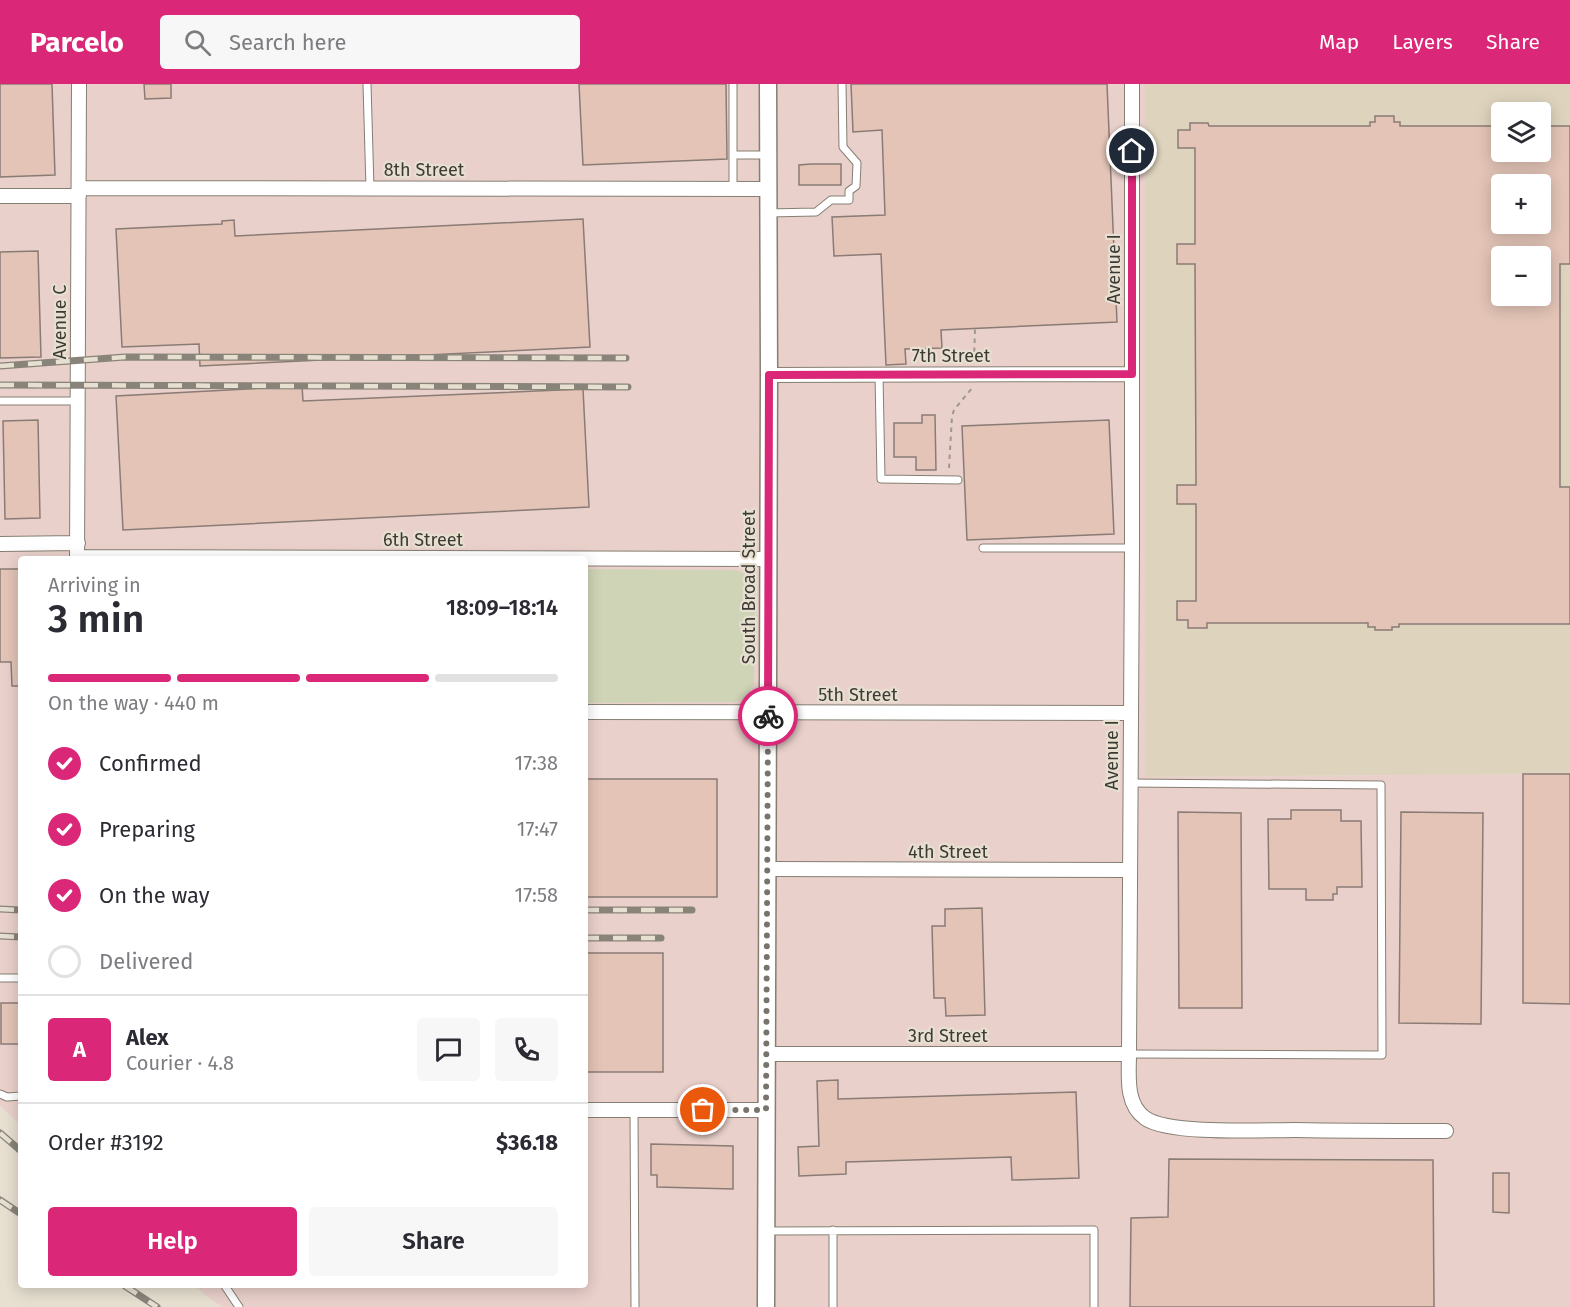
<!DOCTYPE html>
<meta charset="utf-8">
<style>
:root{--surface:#fff;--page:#f7f7f7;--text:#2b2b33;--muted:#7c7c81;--line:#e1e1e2;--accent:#db2777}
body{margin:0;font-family:"Fira Sans",sans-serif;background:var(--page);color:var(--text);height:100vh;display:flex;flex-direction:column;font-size:22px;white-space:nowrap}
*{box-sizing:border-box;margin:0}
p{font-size:20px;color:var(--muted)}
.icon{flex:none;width:33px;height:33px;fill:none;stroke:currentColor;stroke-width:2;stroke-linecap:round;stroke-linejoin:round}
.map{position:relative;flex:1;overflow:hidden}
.panel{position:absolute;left:18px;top:472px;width:570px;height:732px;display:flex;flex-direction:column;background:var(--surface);border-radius:6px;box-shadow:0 3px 15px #0003}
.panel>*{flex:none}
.tools{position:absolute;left:1491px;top:18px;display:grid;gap:12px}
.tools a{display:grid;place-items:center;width:60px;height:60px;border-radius:6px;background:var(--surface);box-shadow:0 3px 15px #0003;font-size:30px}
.pin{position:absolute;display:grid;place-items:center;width:51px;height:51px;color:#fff;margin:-26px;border:3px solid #fff;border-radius:50%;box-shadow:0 2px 6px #0007}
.courier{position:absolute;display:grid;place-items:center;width:60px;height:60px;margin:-30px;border:4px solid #db2777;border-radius:50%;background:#fff;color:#222;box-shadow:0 2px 8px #0007}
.overview em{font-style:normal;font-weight:600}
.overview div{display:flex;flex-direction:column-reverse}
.overview{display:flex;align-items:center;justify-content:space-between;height:102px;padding:0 30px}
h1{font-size:39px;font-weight:600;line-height:45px}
.bar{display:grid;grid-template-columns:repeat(4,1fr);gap:9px 6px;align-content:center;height:72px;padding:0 30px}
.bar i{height:8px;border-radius:4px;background:var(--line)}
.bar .selected{background:var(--accent)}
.bar p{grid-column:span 4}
.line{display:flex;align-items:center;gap:15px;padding:0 30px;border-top:2px solid var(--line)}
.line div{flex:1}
.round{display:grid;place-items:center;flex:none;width:63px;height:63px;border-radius:6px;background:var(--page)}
ol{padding:0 30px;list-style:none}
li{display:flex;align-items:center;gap:18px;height:66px}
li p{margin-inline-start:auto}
li .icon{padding:6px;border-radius:50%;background:var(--accent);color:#fff;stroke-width:4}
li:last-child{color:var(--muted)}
li i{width:33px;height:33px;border:3px solid var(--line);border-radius:50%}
.cta{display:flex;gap:12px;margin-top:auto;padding:12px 30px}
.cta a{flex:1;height:69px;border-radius:6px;background:var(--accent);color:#fff;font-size:24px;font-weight:600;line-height:69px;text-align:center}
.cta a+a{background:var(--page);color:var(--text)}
header{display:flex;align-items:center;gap:36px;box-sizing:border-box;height:84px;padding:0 30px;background:var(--accent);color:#fff}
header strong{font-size:28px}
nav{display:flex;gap:33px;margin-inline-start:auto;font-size:21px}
.search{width:420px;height:54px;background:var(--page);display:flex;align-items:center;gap:15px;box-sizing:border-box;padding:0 21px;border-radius:6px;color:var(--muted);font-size:22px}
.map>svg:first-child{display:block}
</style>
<header>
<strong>Parcelo</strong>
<div class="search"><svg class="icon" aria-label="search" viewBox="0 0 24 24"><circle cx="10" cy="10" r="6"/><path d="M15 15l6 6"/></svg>Search here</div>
<nav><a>Map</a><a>Layers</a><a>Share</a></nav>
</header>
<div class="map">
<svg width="1570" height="1223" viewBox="0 0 1570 1223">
<rect width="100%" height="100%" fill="#e7e0d1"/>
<path fill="#ded4be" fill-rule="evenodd" d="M 1145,0 L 1570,0 L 1570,690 L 1145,693 ZM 1502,28 L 1540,28 L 1540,68 L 1502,68 ZM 1502,100 L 1540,100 L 1540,140 L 1502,140 ZM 1502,172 L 1540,172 L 1540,212 L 1502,212 Z"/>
<path fill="#ead0cb" d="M 0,0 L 1145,0 L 1145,693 L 1570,690 L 1570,1223 L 222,1223 L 204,1210 L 196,1202 L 585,1202 L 585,476 L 21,476 L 21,1041 L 0,1022 Z"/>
<path fill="#cfd4b7" d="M 585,485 L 733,486 C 745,488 752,492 755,505 L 754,601 L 745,613 L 735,618 L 585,619 Z"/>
<path fill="#e3c4b7" stroke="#8a7b75" stroke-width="1.5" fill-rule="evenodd" d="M 0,0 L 52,0 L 55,91 L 0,93 Z
M 144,0 L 171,0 L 171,14 L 145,15 Z
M 579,0 L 726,0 L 727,75 L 583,81 Z
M 851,0 L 1107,0 L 1117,238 L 941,246 L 942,264 L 905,265 L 906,280 L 886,281 L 881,170 L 834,172 L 832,133 L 885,131 L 882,46 L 853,48 Z
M 1375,32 L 1394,32 L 1394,38 L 1400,38 L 1400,42 L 1502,42 L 1502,68 L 1540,68 L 1540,42 L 1570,42 L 1570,180 L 1560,180 L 1560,403 L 1570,403 L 1570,540 L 1399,540 L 1399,543 L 1392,543 L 1392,546 L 1375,546 L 1375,543 L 1368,543 L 1368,539 L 1207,539 L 1207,544 L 1188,544 L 1188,536 L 1177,536 L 1177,517 L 1196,517 L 1196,420 L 1177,420 L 1177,401 L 1196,401 L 1195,180 L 1177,180 L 1177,160 L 1195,160 L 1195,64 L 1178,64 L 1178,46 L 1190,46 L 1190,39 L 1208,39 L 1209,42 L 1370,42 L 1370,38 L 1375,38 ZM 1502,100 L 1540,100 L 1540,140 L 1502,140 ZM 1502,172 L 1540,172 L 1540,212 L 1502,212 Z
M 811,80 L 841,80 L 841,101 L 799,101 L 799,81 Z
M 583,135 L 590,263 L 200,282 L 199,260 L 122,263 L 116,145 L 222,140 L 222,137 L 234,136 L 235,152 Z
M 38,167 L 41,273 L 0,274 L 0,168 Z
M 302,302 L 303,317 L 583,305 L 589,423 L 123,446 L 116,312 Z
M 922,331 L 935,331 L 936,386 L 916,386 L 916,373 L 894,373 L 894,339 L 922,339 Z
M 38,336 L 40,434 L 5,435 L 3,337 Z
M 1109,336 L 1114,450 L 967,456 L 962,342 Z
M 0,485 L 21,485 L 21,602 L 12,602 L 11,578 L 0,578 Z
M 1523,690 L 1570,690 L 1570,920 L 1523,919 Z
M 585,695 L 717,695 L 717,813 L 585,813 Z
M 1291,726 L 1341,726 L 1341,737 L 1361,737 L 1362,803 L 1337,803 L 1337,810 L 1333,810 L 1333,816 L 1306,816 L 1306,805 L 1269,805 L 1268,735 L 1291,735 Z
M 1178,728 L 1241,729 L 1242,924 L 1179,924 Z
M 1401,728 L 1483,729 L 1481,940 L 1399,939 Z
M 982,824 L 985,931 L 946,932 L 945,914 L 934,914 L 932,842 L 945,842 L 945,825 Z
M 585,869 L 663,869 L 663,988 L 585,988 Z
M 1,919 L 21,919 L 21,960 L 1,960 Z
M 838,996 L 838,1015 L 1076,1008 L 1079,1094 L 1012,1096 L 1011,1073 L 846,1078 L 846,1090 L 799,1092 L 798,1063 L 819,1062 L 817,997 Z
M 651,1060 L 733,1062 L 733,1105 L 657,1103 L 657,1091 L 651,1091 Z
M 1169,1075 L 1433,1076 L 1434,1223 L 1130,1223 L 1131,1134 L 1168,1133 Z
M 1493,1089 L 1509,1089 L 1509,1129 L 1493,1128 Z"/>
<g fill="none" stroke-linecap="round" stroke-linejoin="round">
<g stroke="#857f72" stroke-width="9">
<path id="service" d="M 367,0 L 370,104
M 733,71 L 767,71
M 733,105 L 733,0
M 768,129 L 816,128 L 831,116 L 849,116 L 849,107 L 856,102 L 857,79 L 843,63 L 842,0
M 879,291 L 881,395 L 958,396
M 0,317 L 78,317
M 983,464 L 1132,464
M 0,894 L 21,894
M 1129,970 L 1382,971 L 1381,701 L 1130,699
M 0,1010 L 7,1013 L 21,1012
M 634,1027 L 635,1223
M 766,1147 L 1094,1146 L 1094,1223
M 225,1202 L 239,1223
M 833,1223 L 833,1146"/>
</g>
<g stroke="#857f72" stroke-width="16">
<path id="minor" d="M 1132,0 L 1132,464 L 1129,970 C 1129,991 1125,1020 1145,1034 C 1168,1051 1263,1046 1295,1046 C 1345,1047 1396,1047 1446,1047
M 79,104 L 768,105
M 0,112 L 79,112
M 769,291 L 1132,290
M 0,460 L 78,459
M 77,473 L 768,475
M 77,476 L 79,0
M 585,628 L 1130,629
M 767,785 L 1129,786
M 767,970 L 1129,970
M 585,1026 L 766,1026"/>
</g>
<g stroke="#857f72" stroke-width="19">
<path id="tertiary" d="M 766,1223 L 769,291 L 768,0"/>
</g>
<path stroke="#9d998d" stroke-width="2" stroke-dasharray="4.5 4.5" stroke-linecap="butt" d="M 974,277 L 975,244
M 949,384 L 952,332 L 954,326 L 972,304"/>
<use href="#service" stroke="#fff" stroke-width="7"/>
<use href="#minor" stroke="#fff" stroke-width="14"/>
<use href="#tertiary" stroke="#fff" stroke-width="16"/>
<g stroke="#89847a" stroke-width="7">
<path id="rail" d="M 0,282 L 125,273 L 626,274
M 0,301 L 628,303
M 0,825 L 21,826
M 585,826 L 692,826
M 0,852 L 21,853
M 585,854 L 661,854
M 0,1049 L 21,1067
M 0,1116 L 21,1130
M 125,1202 L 157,1223"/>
</g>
<use href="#rail" stroke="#e7e0d1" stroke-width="4.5" stroke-dasharray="14" stroke-linecap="butt"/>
</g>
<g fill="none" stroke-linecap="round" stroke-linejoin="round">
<path stroke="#78746b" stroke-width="6" stroke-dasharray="0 10.8" d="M 703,1026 L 766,1026 L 768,632"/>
<path stroke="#db2777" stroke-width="8" d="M 768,632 L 769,291 L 1132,290 L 1132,67"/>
</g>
<g text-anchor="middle" stroke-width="4.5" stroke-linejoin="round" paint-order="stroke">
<g font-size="18" fill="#3c3a34" stroke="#e7e0d1">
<text x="424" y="92">8th Street</text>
<text transform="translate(1114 185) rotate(-90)" y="6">Avenue I</text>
<text transform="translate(60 238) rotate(-90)" y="6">Avenue C</text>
<text x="951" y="278">7th Street</text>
<text x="423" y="462">6th Street</text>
<text transform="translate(749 503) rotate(-90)" y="6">South Broad Street</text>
<text x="858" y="617">5th Street</text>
<text transform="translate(1112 671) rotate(-90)" y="6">Avenue I</text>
<text x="948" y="774">4th Street</text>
<text x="948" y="958">3rd Street</text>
</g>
</g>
</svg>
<div class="tools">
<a><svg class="icon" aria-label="layers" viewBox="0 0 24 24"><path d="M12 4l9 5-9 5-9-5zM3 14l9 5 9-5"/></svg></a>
<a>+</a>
<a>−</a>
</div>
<div class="pin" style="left:703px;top:1026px;background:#ea580c"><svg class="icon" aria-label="bag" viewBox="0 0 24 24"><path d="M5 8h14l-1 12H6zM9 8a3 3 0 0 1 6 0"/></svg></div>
<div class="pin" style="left:1132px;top:67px;background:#1f2937"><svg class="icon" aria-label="home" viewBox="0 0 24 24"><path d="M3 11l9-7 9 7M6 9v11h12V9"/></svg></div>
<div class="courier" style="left:768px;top:632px"><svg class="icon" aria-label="bike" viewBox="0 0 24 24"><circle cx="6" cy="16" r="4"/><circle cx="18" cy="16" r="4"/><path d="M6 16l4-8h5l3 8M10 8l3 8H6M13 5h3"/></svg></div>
<section class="panel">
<div class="overview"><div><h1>3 min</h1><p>Arriving in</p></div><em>18:09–18:14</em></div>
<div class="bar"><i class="selected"></i><i class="selected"></i><i class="selected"></i><i></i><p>On the way · 440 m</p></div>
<ol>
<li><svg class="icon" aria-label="check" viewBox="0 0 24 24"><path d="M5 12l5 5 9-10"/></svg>Confirmed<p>17:38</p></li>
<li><svg class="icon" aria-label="check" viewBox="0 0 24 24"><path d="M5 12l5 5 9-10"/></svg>Preparing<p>17:47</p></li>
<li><svg class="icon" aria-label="check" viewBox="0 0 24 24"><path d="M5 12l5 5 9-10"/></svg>On the way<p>17:58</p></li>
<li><i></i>Delivered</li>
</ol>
<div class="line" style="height:108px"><b class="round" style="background:var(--accent);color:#fff">A</b><div><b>Alex</b><p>Courier · 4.8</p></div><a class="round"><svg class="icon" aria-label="chat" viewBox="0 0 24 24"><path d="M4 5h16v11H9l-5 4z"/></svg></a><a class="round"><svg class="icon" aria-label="phone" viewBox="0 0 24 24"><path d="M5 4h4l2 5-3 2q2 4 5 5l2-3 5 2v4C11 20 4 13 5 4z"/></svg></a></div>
<div class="line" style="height:78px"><div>Order #3192</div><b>$36.18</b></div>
<div class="cta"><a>Help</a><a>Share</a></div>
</section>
</div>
